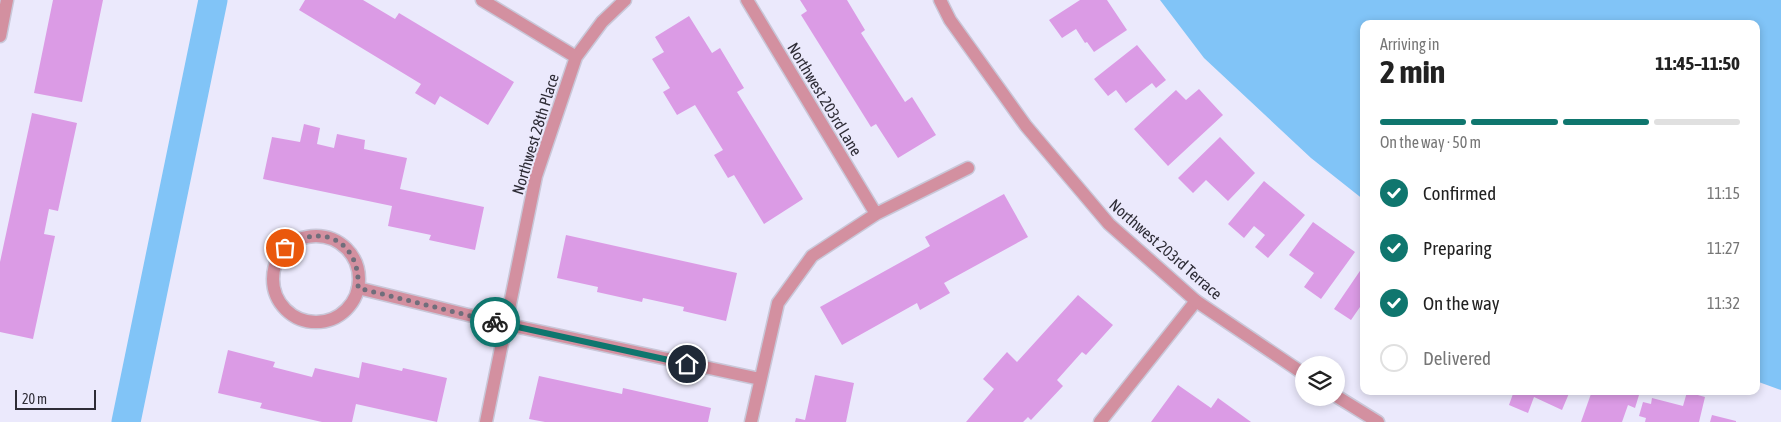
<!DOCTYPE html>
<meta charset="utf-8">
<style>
:root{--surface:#fff;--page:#f2f2f2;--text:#222;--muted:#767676;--line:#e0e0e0;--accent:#0f766e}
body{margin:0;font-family:"Asap Condensed",sans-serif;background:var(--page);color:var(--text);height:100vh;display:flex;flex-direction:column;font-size:19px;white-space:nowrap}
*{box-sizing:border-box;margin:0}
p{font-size:16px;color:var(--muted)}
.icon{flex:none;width:28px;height:28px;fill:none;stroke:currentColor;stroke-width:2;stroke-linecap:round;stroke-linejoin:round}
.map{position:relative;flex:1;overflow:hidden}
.panel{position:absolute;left:1360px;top:20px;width:400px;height:375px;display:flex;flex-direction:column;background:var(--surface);border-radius:10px;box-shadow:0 2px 8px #0003}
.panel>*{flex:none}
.fabs{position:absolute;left:1295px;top:356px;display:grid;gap:10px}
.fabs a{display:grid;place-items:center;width:50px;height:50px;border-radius:50%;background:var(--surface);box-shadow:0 2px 8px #0003;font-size:25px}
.scale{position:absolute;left:15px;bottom:12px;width:81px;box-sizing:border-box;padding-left:5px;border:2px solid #2e2c36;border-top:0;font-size:14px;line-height:18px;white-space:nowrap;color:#2e2c36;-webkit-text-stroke:4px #ebe9fc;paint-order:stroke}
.pin{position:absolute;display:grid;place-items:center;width:42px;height:42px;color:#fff;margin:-21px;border:2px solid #fff;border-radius:50%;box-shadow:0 1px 5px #0007}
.courier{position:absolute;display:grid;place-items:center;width:50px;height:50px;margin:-25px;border:4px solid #0f766e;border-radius:50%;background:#fff;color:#222;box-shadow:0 1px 6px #0007}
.overview em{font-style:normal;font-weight:700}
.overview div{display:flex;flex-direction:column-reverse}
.overview{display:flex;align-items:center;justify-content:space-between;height:85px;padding:0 20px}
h1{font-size:32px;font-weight:700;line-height:38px}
.bar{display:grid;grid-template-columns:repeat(4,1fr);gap:8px 5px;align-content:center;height:60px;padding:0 20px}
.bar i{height:6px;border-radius:4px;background:var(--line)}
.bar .active{background:var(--accent)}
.bar p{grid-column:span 4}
ol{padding:0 20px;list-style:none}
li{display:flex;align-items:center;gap:15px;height:55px}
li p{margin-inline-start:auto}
li .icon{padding:5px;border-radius:50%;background:var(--accent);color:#fff;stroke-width:4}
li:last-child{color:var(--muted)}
li i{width:28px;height:28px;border:2px solid var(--line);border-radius:50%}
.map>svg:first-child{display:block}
</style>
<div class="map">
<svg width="1781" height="422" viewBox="0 0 1781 422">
<rect width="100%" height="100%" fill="#ebe9fc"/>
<path fill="#81c4f7" d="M 1160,0 L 1781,0 L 1781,390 L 1756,381 L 1756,24 L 1364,24 L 1364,200 L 1311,158 L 1204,58 Z"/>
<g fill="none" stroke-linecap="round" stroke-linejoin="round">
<path stroke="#81c4f7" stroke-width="29" d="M 126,422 L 213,0"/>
</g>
<path fill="#db9be5" d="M 53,0 L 103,0 L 82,102 L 34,93 Z
M 305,0 L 363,0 L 395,19 L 399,13 L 514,82 L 488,125 L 440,96 L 435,105 L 415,93 L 421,84 L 299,10 Z
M 800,0 L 847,0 L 865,30 L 861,33 L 905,102 L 912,97 L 936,135 L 898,158 L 876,124 L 871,127 L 801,15 L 807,11 Z
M 1080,0 L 1107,0 L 1127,30 L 1094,52 L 1087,42 L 1085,43 L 1076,29 L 1062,38 L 1049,20 Z
M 689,16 L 712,53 L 720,48 L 744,88 L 737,92 L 803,199 L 764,224 L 734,175 L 728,178 L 714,155 L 723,150 L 695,105 L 677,115 L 663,92 L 670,88 L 652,59 L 664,52 L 655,37 Z
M 1137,45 L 1166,80 L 1156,88 L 1152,83 L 1126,103 L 1116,90 L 1108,96 L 1094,79 Z
M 1199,89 L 1223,115 L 1168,166 L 1134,129 L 1176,90 L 1186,100 Z
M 32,113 L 77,123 L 58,211 L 49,209 L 44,234 L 55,236 L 33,339 L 0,332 L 0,262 Z
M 304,124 L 320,128 L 317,144 L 334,148 L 337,134 L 365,140 L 364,149 L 407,158 L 400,189 L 484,207 L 475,250 L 429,240 L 431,235 L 388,226 L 392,206 L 263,179 L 272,137 L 300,142 Z
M 1220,137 L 1255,173 L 1228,201 L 1206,180 L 1193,193 L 1178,178 Z
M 1264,181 L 1305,215 L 1268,258 L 1255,247 L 1265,235 L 1254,226 L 1244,238 L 1228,224 Z
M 1004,194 L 1028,237 L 944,283 L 950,293 L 920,310 L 917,303 L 842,345 L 820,307 L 930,246 L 925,237 Z
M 1313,222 L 1355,252 L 1321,299 L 1304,287 L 1314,273 L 1289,255 Z
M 566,235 L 737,273 L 726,321 L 683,311 L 684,307 L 643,298 L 642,302 L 597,292 L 598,287 L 557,278 Z
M 1364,265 L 1364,310 L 1360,307 L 1351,320 L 1334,309 Z
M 1078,295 L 1113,325 L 1086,355 L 1082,352 L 1057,380 L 1063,386 L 1031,420 L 1028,417 L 1023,422 L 966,422 L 994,389 L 983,379 L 1007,352 L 1017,362 Z
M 228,350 L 275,362 L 273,367 L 312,377 L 315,368 L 359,378 L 362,362 L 402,371 L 403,368 L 447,378 L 437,422 L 356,404 L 352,422 L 322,422 L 260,408 L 262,403 L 218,393 Z
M 815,375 L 854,383 L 846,422 L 795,422 L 796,418 L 805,420 Z
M 539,376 L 622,394 L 623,388 L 711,408 L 708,422 L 545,422 L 529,419 Z
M 1178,385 L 1211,408 L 1218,398 L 1251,422 L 1151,422 Z
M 1514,391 L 1570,391 L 1562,410 L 1534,397 L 1528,413 L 1509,405 Z
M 1592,391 L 1629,391 L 1639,395 L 1635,408 L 1628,405 L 1622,422 L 1581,422 Z
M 1687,392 L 1705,397 L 1699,422 L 1645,422 L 1646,418 L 1639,416 L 1643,402 L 1651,404 L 1652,398 L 1683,406 Z
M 1712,415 L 1736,421 L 1736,422 L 1710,422 Z"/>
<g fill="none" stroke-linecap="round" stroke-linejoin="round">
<g stroke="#c9c7d8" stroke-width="15">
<path id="service" d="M273 279a43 43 0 1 1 86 0a43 43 0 1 1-86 0Z"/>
</g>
<g stroke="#c9c7d8" stroke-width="15">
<path id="minor" d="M 482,0 L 576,57
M 747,0 L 876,214
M 0,36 L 7,0
M 358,288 L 505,324 L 760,379
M 486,422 L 536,176 L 576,57 L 602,22 L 625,0
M 751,422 L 778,303 L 812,256 L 876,214 L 968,168
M 1100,422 L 1196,301"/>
</g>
<g stroke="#c9c7d8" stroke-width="15">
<path id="tertiary" d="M 940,0 L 950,20 L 1026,126 L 1109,224 L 1196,301 L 1304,374
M 1336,396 L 1378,422"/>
</g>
<use href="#service" stroke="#d390a0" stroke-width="12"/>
<use href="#minor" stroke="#d390a0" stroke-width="12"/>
<use href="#tertiary" stroke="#d390a0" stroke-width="12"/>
</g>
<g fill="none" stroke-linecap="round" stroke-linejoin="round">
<path stroke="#706e7b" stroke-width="5" stroke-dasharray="0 9" d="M 285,248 C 322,221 361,242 358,288 L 495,322"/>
<path stroke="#0f766e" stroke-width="6" d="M 495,322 L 687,364"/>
</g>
<g text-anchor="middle" stroke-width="4" stroke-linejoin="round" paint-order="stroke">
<g font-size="16" fill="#2e2c36" stroke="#ebe9fc">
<text transform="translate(825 99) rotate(59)" y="6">Northwest 203rd Lane</text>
<text transform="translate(535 134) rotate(-73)" y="6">Northwest 28th Place</text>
<text transform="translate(1166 249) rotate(41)" y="6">Northwest 203rd Terrace</text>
</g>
</g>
</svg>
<div class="fabs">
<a><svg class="icon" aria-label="layers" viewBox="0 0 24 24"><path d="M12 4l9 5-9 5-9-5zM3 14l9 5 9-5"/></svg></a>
</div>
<div class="scale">20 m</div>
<div class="pin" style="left:285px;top:248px;background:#ea580c"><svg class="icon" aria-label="bag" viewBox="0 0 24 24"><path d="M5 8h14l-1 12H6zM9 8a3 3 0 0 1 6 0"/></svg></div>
<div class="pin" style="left:687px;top:364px;background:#1f2937"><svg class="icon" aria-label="home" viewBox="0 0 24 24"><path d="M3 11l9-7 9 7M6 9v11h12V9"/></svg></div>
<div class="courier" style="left:495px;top:322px"><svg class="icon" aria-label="bike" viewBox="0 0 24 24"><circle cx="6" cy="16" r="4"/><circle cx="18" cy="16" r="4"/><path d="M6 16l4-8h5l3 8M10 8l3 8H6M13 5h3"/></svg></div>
<section class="panel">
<div class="overview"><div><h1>2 min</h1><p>Arriving in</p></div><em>11:45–11:50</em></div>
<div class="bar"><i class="active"></i><i class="active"></i><i class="active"></i><i></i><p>On the way · 50 m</p></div>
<ol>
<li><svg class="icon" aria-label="check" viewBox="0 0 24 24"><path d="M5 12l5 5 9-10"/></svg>Confirmed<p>11:15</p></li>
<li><svg class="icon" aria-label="check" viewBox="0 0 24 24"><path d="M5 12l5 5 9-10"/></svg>Preparing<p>11:27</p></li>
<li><svg class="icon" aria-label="check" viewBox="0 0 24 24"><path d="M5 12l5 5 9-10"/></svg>On the way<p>11:32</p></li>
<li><i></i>Delivered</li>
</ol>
</section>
</div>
